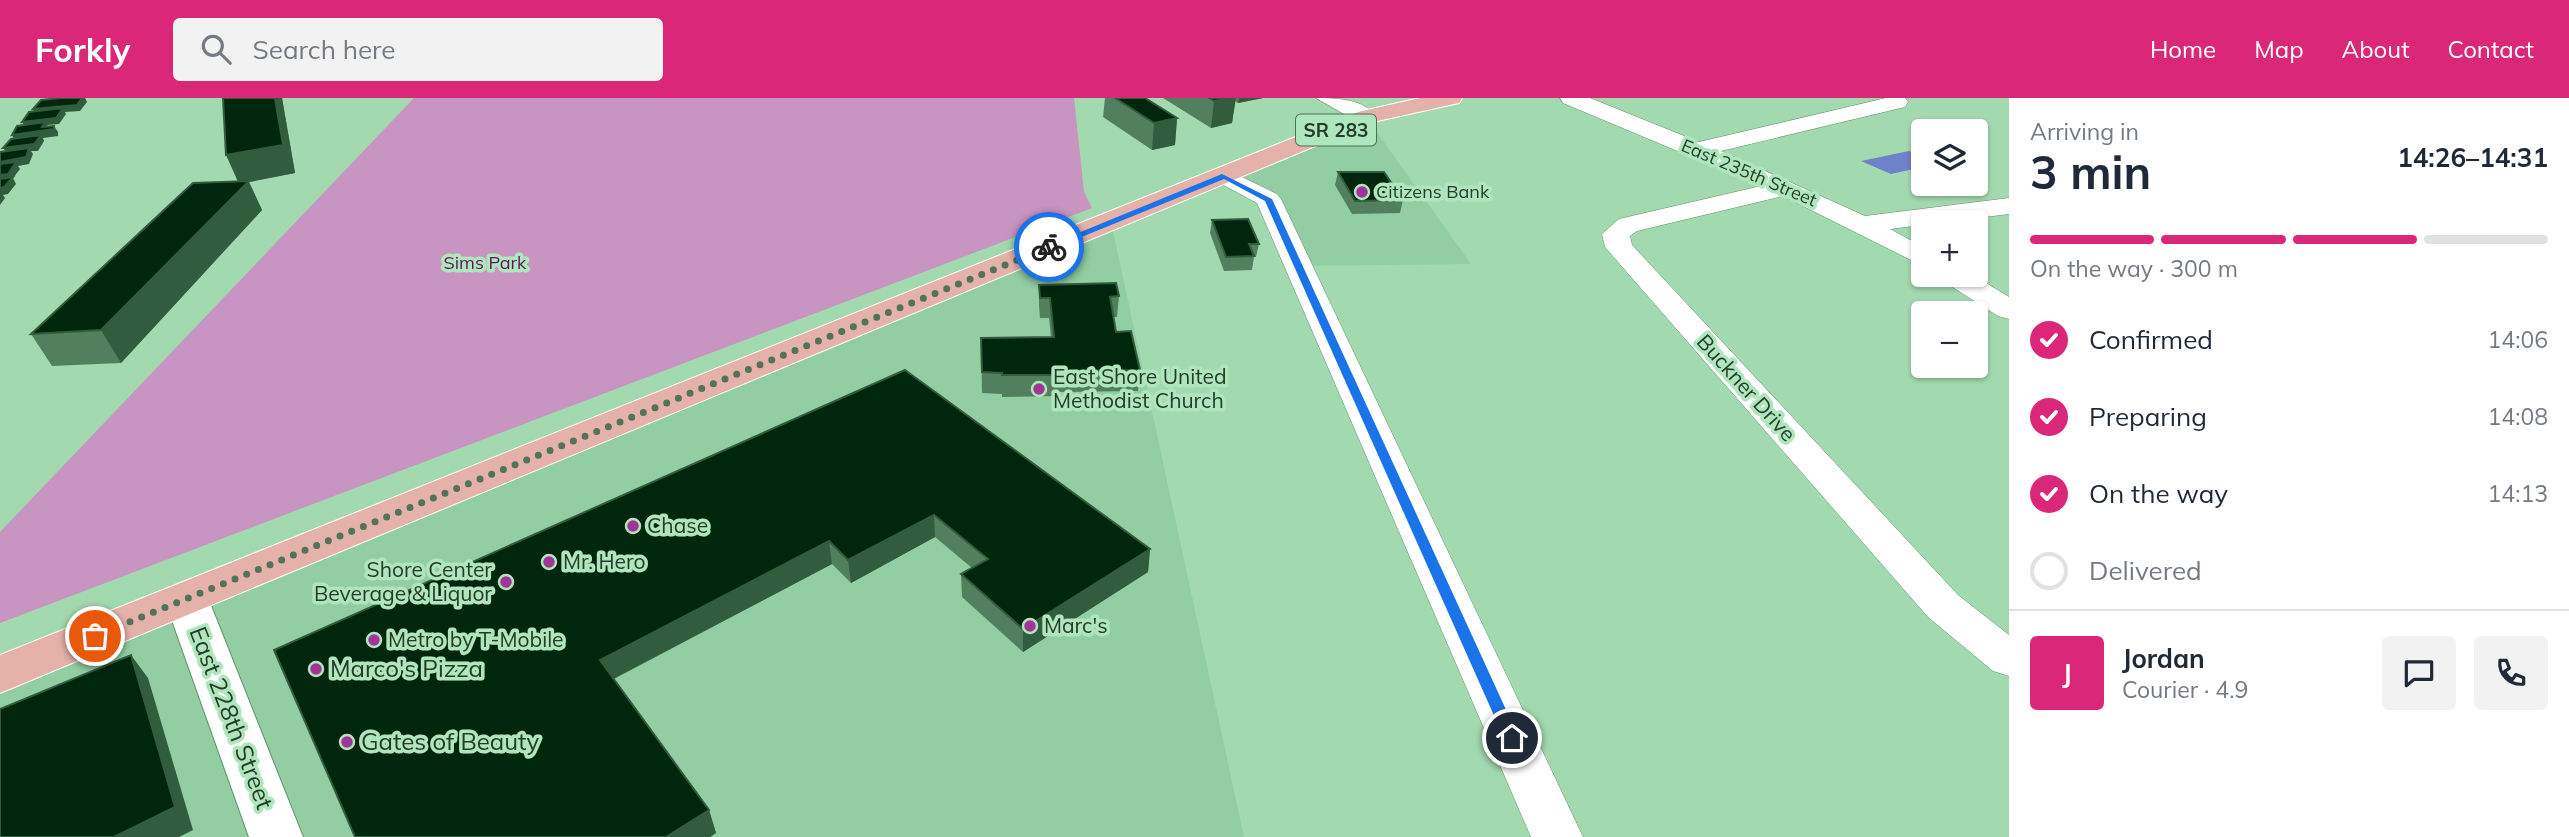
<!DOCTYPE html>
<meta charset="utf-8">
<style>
:root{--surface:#fff;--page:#f2f2f3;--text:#1f2937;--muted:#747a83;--line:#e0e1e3;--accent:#db2777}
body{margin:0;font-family:Mulish,sans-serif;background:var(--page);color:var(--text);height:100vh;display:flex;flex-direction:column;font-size:26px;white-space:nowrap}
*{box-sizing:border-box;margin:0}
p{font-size:23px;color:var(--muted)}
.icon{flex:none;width:38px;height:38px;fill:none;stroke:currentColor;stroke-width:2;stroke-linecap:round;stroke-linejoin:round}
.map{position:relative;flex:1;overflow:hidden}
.drawer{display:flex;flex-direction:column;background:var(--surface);width:560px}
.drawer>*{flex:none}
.tools{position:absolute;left:1911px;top:21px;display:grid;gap:14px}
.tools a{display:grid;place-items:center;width:77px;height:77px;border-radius:7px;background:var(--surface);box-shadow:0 2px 5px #0004;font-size:35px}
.pin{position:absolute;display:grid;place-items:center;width:60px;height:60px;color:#fff;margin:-30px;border:4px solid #fff;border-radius:50%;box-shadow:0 2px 7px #0007}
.courier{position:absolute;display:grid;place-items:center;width:70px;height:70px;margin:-35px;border:5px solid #1a73e8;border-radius:50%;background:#fff;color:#222;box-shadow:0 2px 9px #0007}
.headline em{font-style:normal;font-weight:700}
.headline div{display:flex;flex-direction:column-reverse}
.headline{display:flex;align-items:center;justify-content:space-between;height:119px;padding:0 21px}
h1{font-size:46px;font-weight:700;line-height:52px}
.bar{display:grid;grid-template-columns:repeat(4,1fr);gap:10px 7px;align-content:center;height:84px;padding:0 21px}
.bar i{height:9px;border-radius:5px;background:var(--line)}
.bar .selected{background:var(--accent)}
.bar p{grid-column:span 4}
.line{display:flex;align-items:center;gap:18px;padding:0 21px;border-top:2px solid var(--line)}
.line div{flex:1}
.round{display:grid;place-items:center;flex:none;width:74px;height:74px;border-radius:7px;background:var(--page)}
ol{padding:0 21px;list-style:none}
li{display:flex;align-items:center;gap:21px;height:77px}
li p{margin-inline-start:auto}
li .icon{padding:7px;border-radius:50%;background:var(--accent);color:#fff;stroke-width:4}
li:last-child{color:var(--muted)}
li i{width:38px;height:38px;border:4px solid var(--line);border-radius:50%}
header{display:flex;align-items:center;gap:42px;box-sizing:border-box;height:98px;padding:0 35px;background:var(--accent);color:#fff}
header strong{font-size:33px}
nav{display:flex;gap:38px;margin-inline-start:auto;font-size:24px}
.search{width:490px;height:63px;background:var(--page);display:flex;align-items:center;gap:18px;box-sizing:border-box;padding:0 24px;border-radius:7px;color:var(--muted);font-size:26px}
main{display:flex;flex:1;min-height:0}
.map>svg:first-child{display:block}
</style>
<header>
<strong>Forkly</strong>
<div class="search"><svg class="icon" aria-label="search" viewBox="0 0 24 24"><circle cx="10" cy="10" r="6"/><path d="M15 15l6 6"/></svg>Search here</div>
<nav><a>Home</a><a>Map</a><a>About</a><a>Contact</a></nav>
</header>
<main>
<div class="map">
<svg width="2009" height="739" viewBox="0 0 2009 739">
<rect width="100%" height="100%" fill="#a3d9af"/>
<path fill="#92cea1" d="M 1366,19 L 1471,166 L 1299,168 L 1268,101 L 1225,78 Z
M 1111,124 L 1244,739 L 0,739 L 0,577 Z"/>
<path fill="#c894c1" d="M 414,0 L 1074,0 L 1084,94 L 1092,110 L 0,525 L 0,434 Z"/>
<path fill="#6e82c9" d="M 1909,53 L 1923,59 L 1923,69 L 1891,76 L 1861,63 Z"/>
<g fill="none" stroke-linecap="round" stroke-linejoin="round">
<g stroke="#5d916a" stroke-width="1">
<path id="minor" d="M 1316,0 C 1337,0 1364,1 1377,19 L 1374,24 L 1358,24 Z
M 1560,0 L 1590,0 L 1699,44 L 1886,0 L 1905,0 L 1908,4 L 1905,9 L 1721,53 L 1865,118 L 2009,100 L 2009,116 L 1890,131 L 1923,149 L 1923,168 L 1783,98 L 1637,133 L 1630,138 L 1632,147 L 1958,497 L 2009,537 L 2009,578 L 1993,573 L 1928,519 L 1605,149 L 1602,136 L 1619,121 L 1761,88 L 1563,5 Z
M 1225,71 L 1277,96 L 1281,101 L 1583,739 L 1531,739 L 1257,105 L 1216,83 L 1213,78 L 1216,73 Z
M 1939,177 L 1973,177 L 2009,199 L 2009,221 L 1998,218 L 1943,183 Z"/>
</g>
<g stroke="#5d916a" stroke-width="2">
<path id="tertiary" d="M 186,484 L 202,489 L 208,500 L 303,739 L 249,739 L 164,500 L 170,489 Z"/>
</g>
<g stroke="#fff" stroke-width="2">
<path id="primary" d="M 1420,0 L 1462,0 L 1459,5 L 1373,24 L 0,595 L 0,557 L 1358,14 Z"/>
</g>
<use href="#minor" fill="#fff" fill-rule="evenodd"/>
<use href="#tertiary" fill="#fff" fill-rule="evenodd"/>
<use href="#primary" fill="#e5b2a9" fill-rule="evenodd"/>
</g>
<path fill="#52805e" d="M 223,0 L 282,0 L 295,75 L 249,84 L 262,112 L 121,265 L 52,268 L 31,236 L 238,83 Z
M 1105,0 L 1145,0 L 1177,20 L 1175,47 L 1152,52 L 1103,19 Z
M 1163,0 L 1263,0 L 1238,5 L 1235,3 L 1232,25 L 1211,30 Z
M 1338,74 L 1403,102 L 1400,115 L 1352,116 L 1335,87 Z
M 1212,122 L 1259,146 L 1256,159 L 1254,159 L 1252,172 L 1224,173 L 1210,135 Z
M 1039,187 L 1119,198 L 1117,219 L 1113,219 L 1116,234 L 1140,272 L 1138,293 L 1060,294 L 1060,298 L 1002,299 L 1002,296 L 982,295 L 981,240 L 1051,239 L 1049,220 L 1040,220 L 1039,207 Z
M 905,272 L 1150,451 L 1148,474 L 1023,554 L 962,499 L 961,476 L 972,470 L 935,439 L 851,485 L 832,466 L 614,581 L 709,712 L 716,735 L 710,739 L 355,739 Z"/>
<path fill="#315c3e" d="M 82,0 L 85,0 L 87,4 L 80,13 L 65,14 L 66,16 L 59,26 L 47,27 L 49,30 L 54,28 L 58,34 L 58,38 L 43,40 L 44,43 L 38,53 L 31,53 L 33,56 L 29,66 L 18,68 L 20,71 L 13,80 L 16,86 L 8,96 L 3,97 L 5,100 L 0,107 L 0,64 L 7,56 L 3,50 L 15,43 L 12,37 L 26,30 L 22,24 L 36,17 L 33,11 Z
M 275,0 L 282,0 L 295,75 L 249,84 L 262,112 L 121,265 L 101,232 L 239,86 L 226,57 Z
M 1230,0 L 1236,0 L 1232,25 L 1211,30 L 1214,3 Z
M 1239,0 L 1263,0 L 1238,5 Z
M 1177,20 L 1175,47 L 1152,52 L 1154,25 Z
M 934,417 L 935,439 L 851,485 L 848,462 Z
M 829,443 L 832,466 L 607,584 L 600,562 Z
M 1150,451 L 1148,474 L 1023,554 L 1023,531 Z
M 131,557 L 148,580 L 193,732 L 179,739 L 114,739 Z
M 709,712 L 716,735 L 710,739 L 666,739 Z"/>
<path fill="#00260e" stroke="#315c3e" stroke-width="2" d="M 61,0 L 82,0 L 77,7 L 33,11 L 41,2 Z
M 223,0 L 275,0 L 283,47 L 226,57 Z
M 1115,0 L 1145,0 L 1177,20 L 1154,25 Z
M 1209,0 L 1230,0 L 1214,3 Z
M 63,10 L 56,20 L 22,24 L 29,14 Z
M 45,24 L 42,29 L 54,28 L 54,31 L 12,37 L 17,28 Z
M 41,37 L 34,46 L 3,50 L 11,41 Z
M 29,50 L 26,59 L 0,64 L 0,54 Z
M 16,64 L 8,76 L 0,77 L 0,66 Z
M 1338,74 L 1384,74 L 1403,102 L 1355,103 Z
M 13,79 L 4,89 L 0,90 L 0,81 Z
M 249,83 L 101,232 L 31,236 L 193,85 Z
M 1248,121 L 1259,146 L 1249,146 L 1254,158 L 1226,159 L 1212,122 Z
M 1116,185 L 1119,198 L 1110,199 L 1116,234 L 1131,233 L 1140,272 L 1059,273 L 1060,277 L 1002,277 L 1002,275 L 982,274 L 981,240 L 1054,239 L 1050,200 L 1040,200 L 1039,187 Z
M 905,272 L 1150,451 L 1023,531 L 961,476 L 988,461 L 934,417 L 848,462 L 829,443 L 600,562 L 709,712 L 666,739 L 355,739 L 274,552 Z
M 131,557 L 175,709 L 114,739 L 0,739 L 0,611 Z"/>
<path fill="#1a73e8" d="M 1222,76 L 1272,101 L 1519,640 L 1517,644 L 1512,646 L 1504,640 L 1265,103 L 1224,81 L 1052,151 L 1044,149 Z"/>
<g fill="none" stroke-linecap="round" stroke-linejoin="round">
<path stroke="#527359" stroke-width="7" stroke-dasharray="0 12.6" d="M 95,538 L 1049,149"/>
</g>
<g fill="#a03597" stroke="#afe6bc" stroke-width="2.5">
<circle cx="1362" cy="94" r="7"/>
<circle cx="1039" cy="291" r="7"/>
<circle cx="633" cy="428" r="7"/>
<circle cx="549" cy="464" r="7"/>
<circle cx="506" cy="484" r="7"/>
<circle cx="1030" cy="528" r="7"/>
<circle cx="374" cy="542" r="7"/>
<circle cx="316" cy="571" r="7"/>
<circle cx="347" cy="644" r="7"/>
</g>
<g text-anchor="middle" stroke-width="7" stroke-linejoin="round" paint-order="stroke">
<g font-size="18" fill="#263c2b" stroke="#afe6bc">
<text transform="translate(1749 75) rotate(23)" y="6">East 235th Street</text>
</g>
<g font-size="18" fill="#263c2b" stroke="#afe6bc" text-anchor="start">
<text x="1376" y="100">Citizens Bank</text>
</g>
<g font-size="18" fill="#63135d" stroke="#afe6bc">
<text x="485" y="171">Sims Park</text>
</g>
<rect fill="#afe6bc" stroke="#4f6f56" stroke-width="2" x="1296" y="16.5" width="80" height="31" rx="5"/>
<g font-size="19" font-weight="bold" fill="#263c2b">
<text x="1336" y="39">SR 283</text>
</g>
<g font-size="21" fill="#263c2b" stroke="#afe6bc" text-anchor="start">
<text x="1053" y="286">East Shore United<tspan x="1053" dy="24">Methodist Church</tspan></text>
<text x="647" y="435">Chase</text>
<text x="563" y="471">Mr. Hero</text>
<text x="492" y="479" text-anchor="end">Shore Center<tspan x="492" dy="24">Beverage &amp; Liquor</tspan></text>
<text x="1044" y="535">Marc's</text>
<text x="388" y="549">Metro by T-Mobile</text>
</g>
<g font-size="21" fill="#263c2b" stroke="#afe6bc">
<text transform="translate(1746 290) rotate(48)" y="7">Buckner Drive</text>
</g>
<g font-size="24" fill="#263c2b" stroke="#afe6bc" text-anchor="start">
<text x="330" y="579">Marco's Pizza</text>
<text x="361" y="652">Gates of Beauty</text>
</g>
<g font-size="24" fill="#263c2b" stroke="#afe6bc">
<text transform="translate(231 620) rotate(69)" y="8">East 228th Street</text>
</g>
</g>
</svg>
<div class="tools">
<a><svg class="icon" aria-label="layers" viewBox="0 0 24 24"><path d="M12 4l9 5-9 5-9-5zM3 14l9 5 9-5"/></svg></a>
<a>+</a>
<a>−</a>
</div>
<div class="pin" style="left:95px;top:538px;background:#ea580c"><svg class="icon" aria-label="bag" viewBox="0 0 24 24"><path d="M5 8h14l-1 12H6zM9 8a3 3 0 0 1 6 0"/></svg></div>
<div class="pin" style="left:1512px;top:640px;background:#1f2937"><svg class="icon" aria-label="home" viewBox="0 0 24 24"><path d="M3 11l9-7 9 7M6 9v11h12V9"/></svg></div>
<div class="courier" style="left:1049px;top:149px"><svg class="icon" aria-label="bike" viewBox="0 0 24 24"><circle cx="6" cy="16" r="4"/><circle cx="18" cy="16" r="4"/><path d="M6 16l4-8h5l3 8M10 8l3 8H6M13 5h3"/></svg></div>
</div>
<section class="drawer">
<div class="headline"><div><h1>3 min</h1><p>Arriving in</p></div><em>14:26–14:31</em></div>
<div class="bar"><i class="selected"></i><i class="selected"></i><i class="selected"></i><i></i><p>On the way · 300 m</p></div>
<ol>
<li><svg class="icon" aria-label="check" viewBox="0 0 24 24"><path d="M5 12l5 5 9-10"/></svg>Confirmed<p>14:06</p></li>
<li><svg class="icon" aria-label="check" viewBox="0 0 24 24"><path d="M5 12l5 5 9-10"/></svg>Preparing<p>14:08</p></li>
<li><svg class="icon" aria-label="check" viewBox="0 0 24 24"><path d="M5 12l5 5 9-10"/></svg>On the way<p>14:13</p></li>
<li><i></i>Delivered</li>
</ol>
<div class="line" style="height:126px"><b class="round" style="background:var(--accent);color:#fff">J</b><div><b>Jordan</b><p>Courier · 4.9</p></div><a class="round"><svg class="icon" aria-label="chat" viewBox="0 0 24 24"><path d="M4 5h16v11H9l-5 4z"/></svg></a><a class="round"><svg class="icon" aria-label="phone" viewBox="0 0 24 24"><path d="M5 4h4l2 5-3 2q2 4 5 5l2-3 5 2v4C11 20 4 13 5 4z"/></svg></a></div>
</section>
</main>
